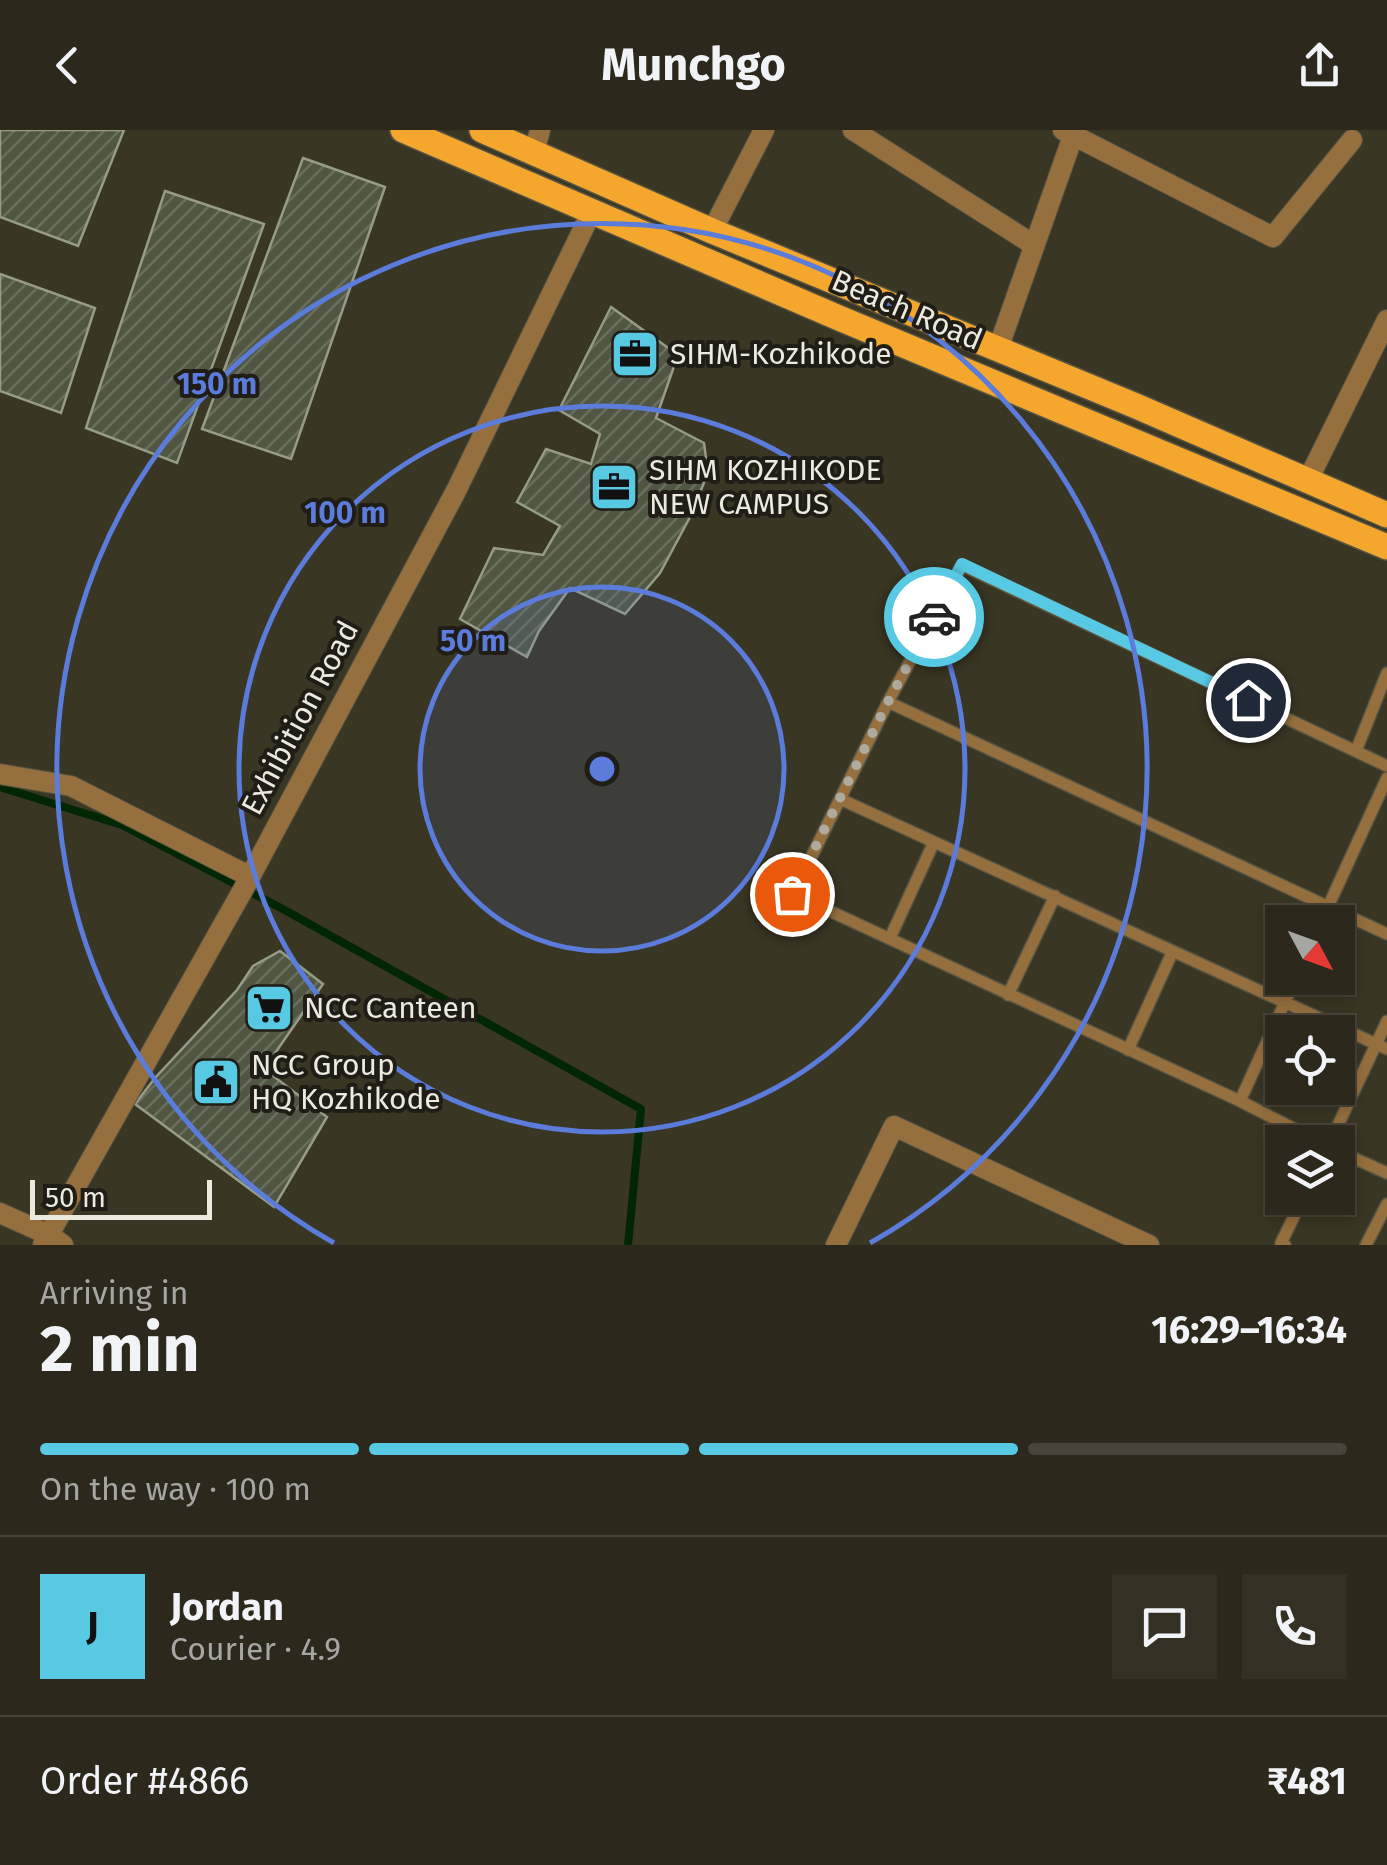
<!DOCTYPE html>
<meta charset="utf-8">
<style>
:root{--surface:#2c281b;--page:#343024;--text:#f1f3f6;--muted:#a6a6a3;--line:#48443a;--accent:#58c9e3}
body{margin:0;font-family:"Fira Sans",sans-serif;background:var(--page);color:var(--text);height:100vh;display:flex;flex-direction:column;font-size:38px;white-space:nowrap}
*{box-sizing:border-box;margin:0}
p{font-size:32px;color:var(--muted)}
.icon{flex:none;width:55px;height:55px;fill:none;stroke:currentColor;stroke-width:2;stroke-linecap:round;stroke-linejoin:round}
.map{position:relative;height:1115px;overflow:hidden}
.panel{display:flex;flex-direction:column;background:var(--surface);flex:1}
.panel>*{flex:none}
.needle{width:65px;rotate:131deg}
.tools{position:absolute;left:1265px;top:775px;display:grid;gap:20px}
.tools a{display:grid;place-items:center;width:90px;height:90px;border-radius:0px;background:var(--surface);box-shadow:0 5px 15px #0003,0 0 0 2px var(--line);font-size:50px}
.scale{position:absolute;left:30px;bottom:25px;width:182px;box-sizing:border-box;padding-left:10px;border:5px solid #ece9de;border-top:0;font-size:28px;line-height:35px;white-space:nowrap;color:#ece9de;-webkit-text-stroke:8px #1f1d15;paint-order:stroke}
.pin{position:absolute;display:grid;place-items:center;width:85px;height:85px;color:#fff;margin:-42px;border:5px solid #fff;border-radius:50%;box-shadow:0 2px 10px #0007}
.courier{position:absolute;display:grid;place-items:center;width:100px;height:100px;margin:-50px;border:8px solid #58c9e3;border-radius:50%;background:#fff;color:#222;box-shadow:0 2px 12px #0007}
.overview em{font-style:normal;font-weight:700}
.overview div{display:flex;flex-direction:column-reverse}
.overview{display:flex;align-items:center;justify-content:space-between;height:170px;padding:0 40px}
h1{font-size:65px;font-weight:700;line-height:75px}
.bar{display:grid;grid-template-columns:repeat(4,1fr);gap:15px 10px;align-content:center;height:120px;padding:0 40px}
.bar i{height:12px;border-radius:8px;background:var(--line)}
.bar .selected{background:var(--accent)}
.bar p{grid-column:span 4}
.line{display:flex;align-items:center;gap:25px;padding:0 40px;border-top:2px solid var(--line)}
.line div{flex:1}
.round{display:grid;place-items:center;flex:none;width:105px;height:105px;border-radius:0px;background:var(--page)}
header{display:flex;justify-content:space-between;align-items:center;height:130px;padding:0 40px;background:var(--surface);font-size:45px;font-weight:700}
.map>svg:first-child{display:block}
</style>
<header><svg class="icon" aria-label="back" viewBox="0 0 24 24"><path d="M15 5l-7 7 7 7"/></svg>Munchgo<svg class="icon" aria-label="share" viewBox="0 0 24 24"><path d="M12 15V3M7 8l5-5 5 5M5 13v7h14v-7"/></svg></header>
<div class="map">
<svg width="1387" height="1115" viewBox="0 0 1387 1115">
<defs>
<pattern id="building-hatch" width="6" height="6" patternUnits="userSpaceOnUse" patternTransform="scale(2.5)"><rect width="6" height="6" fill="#515643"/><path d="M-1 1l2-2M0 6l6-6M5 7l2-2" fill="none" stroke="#6a6e5e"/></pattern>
</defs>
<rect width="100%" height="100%" fill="#3a3624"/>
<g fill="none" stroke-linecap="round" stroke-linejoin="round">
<path stroke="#012603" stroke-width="8" d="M 0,657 L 122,695 L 281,778 L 641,979 L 628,1115"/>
</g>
<path fill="url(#building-hatch)" stroke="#969c88" stroke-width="2.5" d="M 0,0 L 124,0 L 78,116 L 0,87 Z
M 303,28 L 385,57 L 291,329 L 202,299 Z
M 165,61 L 264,94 L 177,333 L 86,298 Z
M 0,144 L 95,178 L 61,283 L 0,261 Z
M 611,177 L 678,225 L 656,288 L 704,313 L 708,343 L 689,389 L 660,443 L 625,484 L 570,458 L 539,501 L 527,527 L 460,489 L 494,418 L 543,425 L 560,396 L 517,372 L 546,319 L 591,334 L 600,304 L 559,280 Z
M 280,821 L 323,854 L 264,939 L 327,987 L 274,1077 L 135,974 L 155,948 L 237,860 L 253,836 Z"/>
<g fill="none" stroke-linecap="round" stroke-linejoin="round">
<g stroke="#565342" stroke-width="14">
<path id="lane" d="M 888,572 L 1387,804
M 1356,621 L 1387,543
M 840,669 L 1387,919
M 1321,792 L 1387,648
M 890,808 L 934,712
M 1008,865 L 1055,766
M 1128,920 L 1172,823
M 1240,971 L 1296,848
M 1320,1012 L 1240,971 L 793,764 L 888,572 L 962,435 L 1387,636
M 1330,1012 L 1387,891
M 1338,1021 L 1387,1043
M 1285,1115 L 1281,1113 L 1303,1068
M 1366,1115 L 1387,1074"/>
</g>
<g stroke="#565342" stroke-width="22">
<path id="street" d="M 853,0 L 1034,115
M 1063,0 L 1273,107 L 1352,10
M 534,23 L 540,0
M 712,101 L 764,0
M 998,219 L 1073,6
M 1308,350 L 1387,190
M 0,644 L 71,656 L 249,746
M 0,1083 L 49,1105 L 63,1115
M 43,1115 L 244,758 L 456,361 L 592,81
M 836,1115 L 894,996 L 1149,1115"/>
</g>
<g stroke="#565342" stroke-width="28">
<path id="primary" d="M 403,0 L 839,188 L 1387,417
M 482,0 L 712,101 L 1136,276 L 1387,385"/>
</g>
<use href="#lane" stroke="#966f3e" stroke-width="11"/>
<use href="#street" stroke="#966f3e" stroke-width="20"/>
<use href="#primary" stroke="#f5a62d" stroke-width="25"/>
</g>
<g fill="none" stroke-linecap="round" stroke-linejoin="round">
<path stroke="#aeaa9d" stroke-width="10" stroke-dasharray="0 18" d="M 792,764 L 888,572 L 934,487"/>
<path stroke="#58c9e3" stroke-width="12" d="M 934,487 L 962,434 L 1248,570"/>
</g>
<circle cx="602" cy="639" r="182" fill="#5b7cda" fill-opacity=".12"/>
<g fill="none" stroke="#5b7cda" stroke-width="5">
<circle cx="602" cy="639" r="182"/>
<circle cx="602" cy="639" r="363"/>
<path d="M334 1113A545 545 0 1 1 870 1113"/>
</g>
<defs>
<g id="office-square" transform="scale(2.5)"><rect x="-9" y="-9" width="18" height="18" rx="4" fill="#58c9e3" stroke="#1f1d15"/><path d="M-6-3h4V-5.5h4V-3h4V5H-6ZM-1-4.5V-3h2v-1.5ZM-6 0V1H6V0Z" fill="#111"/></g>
<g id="supermarket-square" transform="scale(2.5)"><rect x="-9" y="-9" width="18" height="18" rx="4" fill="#58c9e3" stroke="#1f1d15"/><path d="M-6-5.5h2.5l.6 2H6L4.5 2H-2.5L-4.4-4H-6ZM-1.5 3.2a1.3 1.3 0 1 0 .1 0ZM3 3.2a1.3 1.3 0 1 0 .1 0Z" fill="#111"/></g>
<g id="civic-square" transform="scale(2.5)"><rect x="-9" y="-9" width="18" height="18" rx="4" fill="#58c9e3" stroke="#1f1d15"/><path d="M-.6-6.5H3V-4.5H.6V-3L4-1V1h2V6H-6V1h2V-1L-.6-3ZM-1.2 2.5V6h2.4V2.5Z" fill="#111"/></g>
</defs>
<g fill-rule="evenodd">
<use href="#office-square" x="635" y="224"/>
<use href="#office-square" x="614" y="357"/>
<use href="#supermarket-square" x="269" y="878"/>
<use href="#civic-square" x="216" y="952"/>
</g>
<g text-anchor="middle" stroke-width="8" stroke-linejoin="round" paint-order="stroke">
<g font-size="30" fill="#ece9de" stroke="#1f1d15">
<text transform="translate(907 180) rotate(23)" y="10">Beach Road</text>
<text transform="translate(300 588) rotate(-62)" y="10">Exhibition Road</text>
</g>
<g font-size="30" fill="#ece9de" stroke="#1f1d15" text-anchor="start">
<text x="670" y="234">SIHM-Kozhikode</text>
<text x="649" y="350">SIHM KOZHIKODE<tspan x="649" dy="34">NEW CAMPUS</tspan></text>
<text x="304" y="888">NCC Canteen</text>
<text x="251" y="945">NCC Group<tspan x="251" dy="34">HQ Kozhikode</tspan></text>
</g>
</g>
<circle cx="602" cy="639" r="15" fill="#5b7cda" stroke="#1f1d15" stroke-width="5"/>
<g font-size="30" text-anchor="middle" font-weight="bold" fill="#5b7cda" stroke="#1f1d15" stroke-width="8" stroke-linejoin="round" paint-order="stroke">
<text x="217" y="264">150 m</text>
<text x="345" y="393">100 m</text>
<text x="473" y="521">50 m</text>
</g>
</svg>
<div class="tools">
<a><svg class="needle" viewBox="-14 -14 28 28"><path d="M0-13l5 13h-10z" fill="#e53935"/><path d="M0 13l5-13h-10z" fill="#a6a6a3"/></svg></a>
<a><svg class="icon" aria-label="locate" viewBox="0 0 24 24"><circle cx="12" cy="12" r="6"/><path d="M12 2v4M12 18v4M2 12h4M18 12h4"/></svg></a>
<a><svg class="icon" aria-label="layers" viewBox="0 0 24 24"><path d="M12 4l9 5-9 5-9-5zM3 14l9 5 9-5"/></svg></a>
</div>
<div class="scale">50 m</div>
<div class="pin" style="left:792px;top:764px;background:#ea580c"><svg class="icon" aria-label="bag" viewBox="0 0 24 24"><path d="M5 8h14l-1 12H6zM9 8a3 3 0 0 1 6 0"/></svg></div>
<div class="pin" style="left:1248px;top:570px;background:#1f2937"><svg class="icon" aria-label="home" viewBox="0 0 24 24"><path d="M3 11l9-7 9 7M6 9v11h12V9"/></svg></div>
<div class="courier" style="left:934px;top:487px"><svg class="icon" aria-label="car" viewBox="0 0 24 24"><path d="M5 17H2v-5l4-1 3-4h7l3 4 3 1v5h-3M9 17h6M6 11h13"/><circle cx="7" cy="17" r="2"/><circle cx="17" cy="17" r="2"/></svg></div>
</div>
<section class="panel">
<div class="overview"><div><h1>2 min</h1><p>Arriving in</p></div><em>16:29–16:34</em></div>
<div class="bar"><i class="selected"></i><i class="selected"></i><i class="selected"></i><i></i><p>On the way · 100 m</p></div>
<div class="line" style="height:180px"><b class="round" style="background:var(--accent);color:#111">J</b><div><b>Jordan</b><p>Courier · 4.9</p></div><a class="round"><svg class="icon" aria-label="chat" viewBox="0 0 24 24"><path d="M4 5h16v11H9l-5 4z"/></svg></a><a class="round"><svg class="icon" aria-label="phone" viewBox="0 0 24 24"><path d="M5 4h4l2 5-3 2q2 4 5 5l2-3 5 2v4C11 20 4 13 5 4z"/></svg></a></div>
<div class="line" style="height:130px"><div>Order #4866</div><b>₹481</b></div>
</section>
